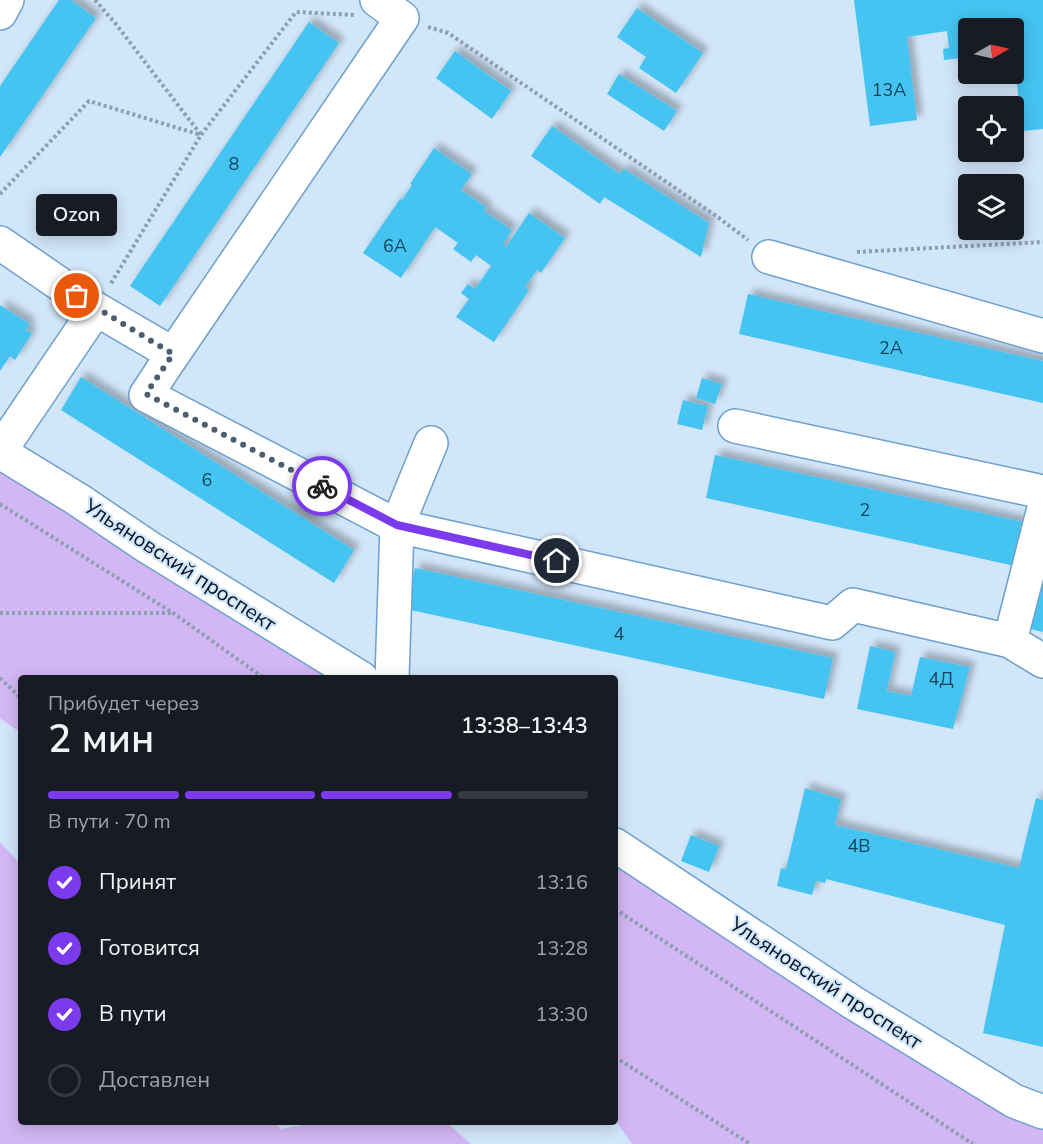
<!DOCTYPE html>
<html lang="ru">
<meta charset="utf-8">
<style>
:root{--surface:#171b24;--page:#242831;--text:#f1f3f6;--muted:#9ea1a6;--line:#363941;--accent:#7c3aed}
body{margin:0;font-family:"Nunito Sans",sans-serif;background:var(--page);color:var(--text);height:100vh;display:flex;flex-direction:column;font-size:22px;white-space:nowrap}
*{box-sizing:border-box;margin:0}
p{font-size:20px;color:var(--muted)}
.icon{flex:none;width:33px;height:33px;fill:none;stroke:currentColor;stroke-width:2;stroke-linecap:round;stroke-linejoin:round}
.map{position:relative;flex:1;overflow:hidden}
.drawer{position:absolute;left:18px;top:675px;width:600px;height:450px;display:flex;flex-direction:column;background:var(--surface);border-radius:6px;box-shadow:0 3px 15px #0003}
.drawer>*{flex:none}
.needle{width:39px;rotate:81deg}
.controls{position:absolute;left:958px;top:18px;display:grid;gap:12px}
.controls a{display:grid;place-items:center;width:66px;height:66px;border-radius:6px;background:var(--surface);box-shadow:0 3px 15px #0003;font-size:30px}
.pin{position:absolute;display:grid;place-items:center;width:51px;height:51px;color:#fff;margin:-26px;border:3px solid #fff;border-radius:50%;box-shadow:0 2px 6px #0007}
.courier{position:absolute;display:grid;place-items:center;width:60px;height:60px;margin:-30px;border:4px solid #7c3aed;border-radius:50%;background:#fff;color:#222;box-shadow:0 2px 8px #0007}
.bubble{position:absolute;height:42px;border-radius:6px;background:var(--surface);box-shadow:0 3px 15px #0003;font-size:20px;font-weight:600;line-height:42px;text-align:center}
.summary em{font-style:normal;font-weight:600}
.summary div{display:flex;flex-direction:column-reverse}
.summary{display:flex;align-items:center;justify-content:space-between;height:102px;padding:0 30px}
h1{font-size:39px;font-weight:600;line-height:45px}
.bar{display:grid;grid-template-columns:repeat(4,1fr);gap:9px 6px;align-content:center;height:72px;padding:0 30px}
.bar i{height:8px;border-radius:4px;background:var(--line)}
.bar .selected{background:var(--accent)}
.bar p{grid-column:span 4}
ol{padding:0 30px;list-style:none}
li{display:flex;align-items:center;gap:18px;height:66px}
li p{margin-inline-start:auto}
li .icon{padding:6px;border-radius:50%;background:var(--accent);color:#fff;stroke-width:4}
li:last-child{color:var(--muted)}
li i{width:33px;height:33px;border:3px solid var(--line);border-radius:50%}
.map>svg:first-child{display:block}
</style>
<div class="map">
<svg width="1043" height="1144" viewBox="0 0 1043 1144">
<defs>
<filter id="shadow"><feDropShadow dx="5.5" dy="-5.5" stdDeviation="3" flood-color="#0004"/></filter>
</defs>
<rect width="100%" height="100%" fill="#d1e6f9"/>
<path fill="#d3b7f4" d="M 0,452 L 361,678 L 21,678 L 21,733 L 0,718 Z
M 0,842 L 21,865 L 21,1122 L 274,1122 L 281,1129 L 319,1122 L 446,1122 L 471,1144 L 0,1144 Z
M 615,845 L 1043,1112 L 1043,1144 L 632,1144 L 615,1120 Z"/>
<path fill="#44c4f1" filter="url(#shadow)" d="M 59,0 L 71,0 L 96,18 L 0,157 L 0,86 Z
M 854,0 L 1043,0 L 1043,129 L 1022,131 L 1014,57 L 1014,28 L 1011,28 L 1010,24 L 969,28 L 969,57 L 944,60 L 943,49 L 949,48 L 947,31 L 907,37 L 917,120 L 870,126 Z
M 637,8 L 703,53 L 676,93 L 639,68 L 646,57 L 617,37 Z
M 309,22 L 339,43 L 160,306 L 130,286 Z
M 455,51 L 511,91 L 492,119 L 436,78 Z
M 619,74 L 677,111 L 664,131 L 607,94 Z
M 552,126 L 620,174 L 624,169 L 709,223 L 701,257 L 604,197 L 600,204 L 531,156 Z
M 434,148 L 472,174 L 461,190 L 486,207 L 484,211 L 512,230 L 503,244 L 506,247 L 529,213 L 565,238 L 541,273 L 537,270 L 525,287 L 529,290 L 494,342 L 456,317 L 469,299 L 461,293 L 468,284 L 475,289 L 491,266 L 476,255 L 471,262 L 453,249 L 458,243 L 435,227 L 401,278 L 363,253 L 400,199 L 402,200 L 412,185 L 410,184 Z
M 748,294 L 1043,361 L 1043,403 L 739,334 Z
M 0,305 L 30,324 L 26,330 L 32,333 L 15,360 L 10,356 L 0,371 Z
M 81,377 L 354,550 L 334,583 L 61,410 Z
M 702,378 L 722,384 L 715,404 L 696,398 Z
M 683,400 L 708,406 L 702,430 L 677,424 Z
M 715,455 L 1024,522 L 1015,566 L 706,498 Z
M 415,568 L 833,658 L 824,699 L 406,609 Z
M 1042,576 L 1043,576 L 1043,632 L 1031,629 Z
M 870,646 L 895,652 L 887,691 L 911,696 L 920,657 L 970,667 L 953,729 L 857,709 Z
M 805,788 L 841,799 L 835,825 L 1019,868 L 1036,798 L 1043,800 L 1043,1047 L 983,1033 L 1005,925 L 826,879 L 825,883 L 816,881 L 812,895 L 777,886 L 781,868 L 786,869 Z
M 691,835 L 719,846 L 709,872 L 681,861 Z"/>
<g fill="none" stroke-linecap="round" stroke-linejoin="round">
<g stroke="#6da0cc" stroke-width="36">
<path id="minor" d="M 0,13 L 7,0
M 0,243 L 96,309 L 173,354 L 146,395 L 397,526 L 832,623 L 853,605 L 1010,641 L 1043,661
M 769,257 L 1043,336
M 161,372 L 402,18 L 377,0
M 735,426 L 1043,492
M 0,451 L 96,309
M 0,452 L 77,499 L 148,547 L 361,678
M 1010,641 L 1043,512
M 392,678 L 397,526 L 431,443
M 615,845 L 852,1002 L 1014,1101 L 1043,1112"/>
</g>
<path stroke="#8b9fb2" stroke-width="4" stroke-dasharray="3 3" stroke-linecap="butt" d="M 95,0 L 115,23 L 201,135 L 110,285
M 428,27 L 448,33 L 719,218 L 748,240
M 0,194 L 89,101 L 201,135 L 296,12 L 356,15
M 857,252 L 1043,242
M 0,504 L 173,613 L 264,678
M 0,613 L 173,613
M 0,678 L 21,698
M 615,909 L 973,1144
M 615,1057 L 750,1144"/>
<use href="#minor" stroke="#fff" stroke-width="33"/>
</g>
<g fill="none" stroke-linecap="round" stroke-linejoin="round">
<path stroke="#4c5f71" stroke-width="6" stroke-dasharray="0 10.8" d="M 77,296 L 173,354 L 146,394 L 322,486"/>
<path stroke="#7c3aed" stroke-width="8" d="M 322,486 L 397,525 L 557,561"/>
</g>
<g text-anchor="middle" stroke-width="4.5" stroke-linejoin="round" paint-order="stroke">
<g font-size="18" fill="#14425a">
<text x="889" y="96">13А</text>
<text x="234" y="170">8</text>
<text x="395" y="252">6А</text>
<text x="891" y="354">2А</text>
<text x="207" y="486">6</text>
<text x="865" y="516">2</text>
<text x="619" y="640">4</text>
<text x="941" y="685">4Д</text>
<text x="859" y="852">4В</text>
</g>
<g font-size="21" fill="#041728" stroke="#d1e6f9">
<text transform="translate(180 565) rotate(33)" y="7">Ульяновский проспект</text>
<text transform="translate(826 983) rotate(33)" y="7">Ульяновский проспект</text>
</g>
</g>
</svg>
<div class="controls">
<a><svg class="needle" viewBox="-14 -14 28 28"><path d="M0-13l5 13h-10z" fill="#e53935"/><path d="M0 13l5-13h-10z" fill="#9ea1a6"/></svg></a>
<a><svg class="icon" aria-label="locate" viewBox="0 0 24 24"><circle cx="12" cy="12" r="6"/><path d="M12 2v4M12 18v4M2 12h4M18 12h4"/></svg></a>
<a><svg class="icon" aria-label="layers" viewBox="0 0 24 24"><path d="M12 4l9 5-9 5-9-5zM3 14l9 5 9-5"/></svg></a>
</div>
<div class="pin" style="left:77px;top:296px;background:#ea580c"><svg class="icon" aria-label="bag" viewBox="0 0 24 24"><path d="M5 8h14l-1 12H6zM9 8a3 3 0 0 1 6 0"/></svg></div>
<div class="pin" style="left:557px;top:561px;background:#1f2937"><svg class="icon" aria-label="home" viewBox="0 0 24 24"><path d="M3 11l9-7 9 7M6 9v11h12V9"/></svg></div>
<div class="courier" style="left:322px;top:486px"><svg class="icon" aria-label="bike" viewBox="0 0 24 24"><circle cx="6" cy="16" r="4"/><circle cx="18" cy="16" r="4"/><path d="M6 16l4-8h5l3 8M10 8l3 8H6M13 5h3"/></svg></div>
<div class="bubble" style="left:36px;top:194px;width:81px">Ozon</div>
<section class="drawer">
<div class="summary"><div><h1>2 мин</h1><p>Прибудет через</p></div><em>13:38–13:43</em></div>
<div class="bar"><i class="selected"></i><i class="selected"></i><i class="selected"></i><i></i><p>В пути · 70 m</p></div>
<ol>
<li><svg class="icon" aria-label="check" viewBox="0 0 24 24"><path d="M5 12l5 5 9-10"/></svg>Принят<p>13:16</p></li>
<li><svg class="icon" aria-label="check" viewBox="0 0 24 24"><path d="M5 12l5 5 9-10"/></svg>Готовится<p>13:28</p></li>
<li><svg class="icon" aria-label="check" viewBox="0 0 24 24"><path d="M5 12l5 5 9-10"/></svg>В пути<p>13:30</p></li>
<li><i></i>Доставлен</li>
</ol>
</section>
</div>
